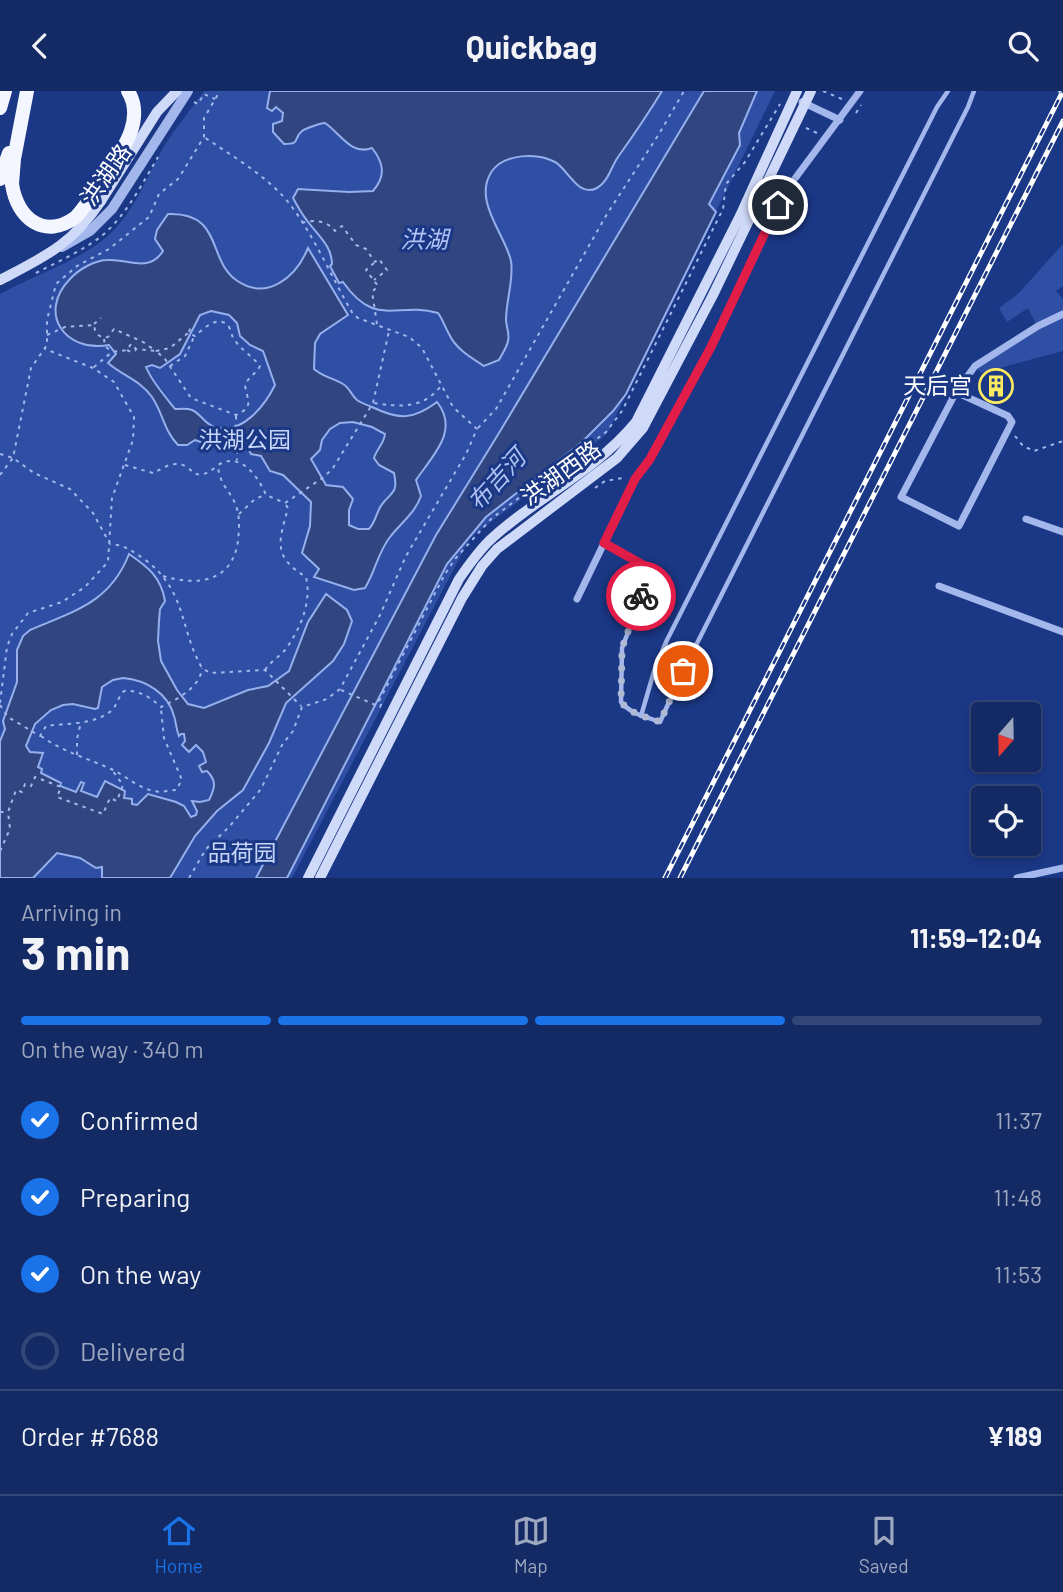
<!DOCTYPE html>
<meta charset="utf-8">
<style>
:root{--surface:#142a64;--page:#21366d;--text:#f1f3f6;--muted:#9da7bf;--line:#334678;--accent:#1a73e8}
body{margin:0;font-family:Barlow,"Noto Sans SC",sans-serif;background:var(--page);color:var(--text);height:100vh;display:flex;flex-direction:column;font-size:26px;white-space:nowrap}
*{box-sizing:border-box;margin:0}
p{font-size:23px;color:var(--muted)}
.icon{flex:none;width:38px;height:38px;fill:none;stroke:currentColor;stroke-width:2;stroke-linecap:round;stroke-linejoin:round}
.map{position:relative;height:787px;overflow:hidden}
.panel{display:flex;flex-direction:column;background:var(--surface);flex:1}
.panel>*{flex:none}
.needle{width:46px;rotate:200deg}
.tools{position:absolute;left:971px;top:611px;display:grid;gap:14px}
.tools a{display:grid;place-items:center;width:70px;height:70px;border-radius:7px;background:var(--surface);box-shadow:0 4px 10px #0003,0 0 0 2px var(--line);font-size:35px}
.pin{position:absolute;display:grid;place-items:center;width:60px;height:60px;color:#fff;margin:-30px;border:4px solid #fff;border-radius:50%;box-shadow:0 2px 7px #0007}
.courier{position:absolute;display:grid;place-items:center;width:70px;height:70px;margin:-35px;border:5px solid #e11d48;border-radius:50%;background:#fff;color:#222;box-shadow:0 2px 9px #0007}
.overview em{font-style:normal;font-weight:700}
.overview div{display:flex;flex-direction:column-reverse}
.overview{display:flex;align-items:center;justify-content:space-between;height:119px;padding:0 21px}
h1{font-size:46px;font-weight:700;line-height:52px}
.bar{display:grid;grid-template-columns:repeat(4,1fr);gap:10px 7px;align-content:center;height:84px;padding:0 21px}
.bar i{height:9px;border-radius:5px;background:var(--line)}
.bar .on{background:var(--accent)}
.bar p{grid-column:span 4}
.line{display:flex;align-items:center;gap:18px;padding:0 21px;border-top:2px solid var(--line)}
.line div{flex:1}
ol{padding:0 21px;list-style:none}
li{display:flex;align-items:center;gap:21px;height:77px}
li p{margin-inline-start:auto}
li .icon{padding:7px;border-radius:50%;background:var(--accent);color:#fff;stroke-width:4}
li:last-child{color:var(--muted)}
li i{width:38px;height:38px;border:4px solid var(--line);border-radius:50%}
header{display:flex;justify-content:space-between;align-items:center;height:91px;padding:0 21px;background:var(--surface);font-size:32px;font-weight:700}
.tab-bar{display:flex;justify-content:space-around;align-items:center;height:98px;border-top:2px solid var(--line);background:var(--surface);font-size:19px;color:var(--muted)}
.tab-bar a{display:grid;justify-items:center;gap:4px}
.tab-bar .on{color:var(--accent)}
.map>svg:first-child{display:block}
</style>
<header><svg class="icon" aria-label="back" viewBox="0 0 24 24"><path d="M15 5l-7 7 7 7"/></svg>Quickbag<svg class="icon" aria-label="search" viewBox="0 0 24 24"><circle cx="10" cy="10" r="6"/><path d="M15 15l6 6"/></svg></header>
<div class="map">
<svg width="1063" height="787" viewBox="0 0 1063 787">
<rect width="100%" height="100%" fill="#1b3886"/>
<path fill="#2e4fa4" d="M 204,0 L 775,0 L 607,343 L 470,447 L 292,787 L 0,787 L 0,203 C 34,184 87,167 113,140 C 136,116 147,86 163,57 C 175,37 191,19 204,0 Z
M 1063,153 L 1063,195 L 1056,200 L 1063,208 L 1063,223 L 1059,225 L 1063,228 L 1063,260 L 981,282 L 975,275 L 1037,235 L 1028,217 L 1007,231 L 999,217 L 1018,203 Z"/>
<path fill="#314681" stroke="#96b0ee" stroke-width="2" fill-rule="evenodd" d="M 270,0 L 662,0 C 648,23 633,45 618,66 C 611,76 608,91 597,97 C 578,107 568,78 555,71 C 537,61 504,63 492,80 C 472,109 505,143 511,170 C 514,188 506,210 506,229 C 506,235 510,243 508,250 C 507,256 502,263 499,269 L 484,275 C 470,266 456,258 449,243 C 445,236 443,229 438,222 C 396,210 376,238 343,191 L 339,192 L 330,175 L 332,173 C 332,154 316,143 306,128 C 301,122 297,114 293,107 L 298,98 L 349,101 L 373,100 C 386,85 384,72 372,57 C 351,65 340,42 325,32 C 321,32 304,38 302,40 C 292,48 302,53 284,53 L 273,41 L 273,33 L 282,30 L 283,22 L 276,16 L 272,20 L 267,17 Z
M 704,0 L 757,0 L 739,42 L 740,54 L 709,113 L 716,121 L 626,303 L 613,320 L 582,351 L 486,426 L 447,473 L 287,787 L 256,787 L 436,444 L 499,342 Z
M 168,123 C 223,121 207,168 236,189 C 267,211 296,186 308,157 L 348,224 L 320,243 L 315,252 L 314,278 C 323,286 333,287 343,293 C 350,297 351,304 357,309 C 361,312 367,314 372,316 C 399,329 413,329 437,311 C 460,340 432,365 416,389 L 421,405 C 415,422 401,432 390,446 C 378,461 375,481 365,497 L 354,499 L 314,486 L 319,478 L 302,462 L 310,435 L 311,411 L 283,384 L 270,380 L 261,365 L 251,363 L 244,351 L 215,356 L 195,349 L 187,354 L 178,354 C 164,340 163,322 152,306 C 140,289 123,285 108,272 L 116,263 L 109,254 C 65,262 37,222 70,188 C 79,178 95,169 108,169 C 129,168 149,182 163,160 L 155,148 L 157,139 ZM 211,220 L 229,224 L 237,232 L 240,245 L 250,254 L 263,260 L 275,294 C 265,314 242,345 214,336 C 205,333 200,322 192,319 C 187,317 180,318 175,318 C 165,305 152,291 146,276 L 152,274 L 160,277 L 180,263 L 200,224 ZM 353,331 L 372,336 L 385,343 C 384,353 377,357 374,367 L 379,374 L 394,382 C 398,401 393,400 383,412 C 376,420 377,429 369,438 L 358,438 L 349,434 L 349,419 L 353,408 L 343,396 L 326,394 L 311,368 L 320,359 L 322,349 L 330,338 L 340,332 Z
M 129,463 C 148,476 161,486 165,510 L 160,518 L 159,530 L 158,550 L 161,570 L 177,599 L 188,613 L 204,617 L 248,599 L 268,595 L 289,580 L 308,531 L 326,503 L 347,519 L 352,530 L 344,553 L 333,570 L 286,612 L 269,652 L 243,699 L 217,720 L 195,745 L 170,787 L 102,787 L 102,776 L 96,777 L 80,767 L 57,762 L 33,787 L 0,787 L 0,650 L 5,638 L 3,630 L 17,591 L 17,559 L 23,545 L 30,539 C 74,520 110,512 129,463 ZM 123,587 C 146,589 168,602 174,625 C 176,630 176,638 179,645 L 181,643 L 184,643 L 185,650 L 182,654 L 189,661 L 196,654 L 203,661 L 206,671 L 199,675 L 202,681 L 207,680 C 217,690 215,697 209,709 L 200,711 L 192,710 L 197,720 L 196,724 L 191,726 L 184,715 L 176,711 L 148,703 L 137,714 L 132,713 L 132,708 L 124,707 L 125,700 L 105,690 L 97,706 L 81,700 L 84,692 L 81,691 L 76,701 L 60,695 L 61,692 L 41,682 L 42,678 L 38,676 L 43,662 L 30,661 L 26,655 L 35,633 L 51,619 L 63,614 L 73,613 L 95,618 L 98,617 L 102,596 L 113,589 Z"/>
<g fill="none" stroke-linecap="round" stroke-linejoin="round">
<path stroke="#a3b7ec" stroke-width="2" stroke-dasharray="3.5 5" stroke-linecap="butt" d="M 823,0 L 842,8
M 194,11 L 198,13 L 204,3 L 215,8
M 856,22 L 861,14
M 806,37 L 817,42
M 302,132 C 313,128 328,130 335,140 L 342,135 L 356,154 L 366,158 L 375,171 L 379,168 L 387,179 L 374,189
M 374,172 L 366,179 L 378,195 L 372,201 L 377,233
M 36,182 C 57,171 80,161 99,147 C 125,127 142,93 158,66
M 94,233 L 101,227
M 189,241 L 192,233
M 47,244 L 65,236 L 94,234 C 95,243 99,247 108,246 L 114,238 L 143,251 L 156,260 L 170,257 L 188,242 L 195,245 C 203,238 219,222 229,236 C 232,241 231,246 236,251 C 243,260 253,266 260,275 C 256,283 249,285 245,294 C 247,310 255,315 236,324 L 191,307 L 165,268 L 156,260 L 136,258 L 131,253 L 127,259 L 112,261 L 93,277
M 104,248 L 105,255 L 112,261
M 127,259 L 131,261 L 136,259
M 170,275 L 185,265 L 194,246
M 374,312 C 400,316 423,318 441,295
M 236,325 L 237,369
M 478,337 L 496,318 L 607,123 L 659,43 L 684,0
M 1015,345 L 1023,355 L 1034,360 L 1063,350
M 0,363 L 13,367 L 34,382 L 70,398 L 93,422 L 110,453 C 125,454 132,460 144,468 C 187,499 179,537 202,577 L 210,582 L 265,579 L 301,615
M 125,374 L 153,382 C 160,379 168,373 175,373 C 195,372 191,396 217,375
M 0,384 L 13,367 L 31,277 L 47,254 L 47,229 L 56,193 L 77,175 L 109,158 L 149,126 L 159,103 L 178,88 L 204,46 L 204,27 L 220,0
M 595,397 L 605,390 L 623,387
M 239,423 L 255,408 L 265,404
M 163,485 C 197,495 232,492 238,450 C 239,440 240,428 237,418 C 232,400 219,395 218,374 C 240,360 258,385 266,404 L 285,412 L 324,386 L 333,377 L 373,312 L 389,240
M 265,579 C 270,571 279,566 285,559 C 300,539 312,511 306,486 C 272,465 279,451 288,417 L 285,413
M 341,599 L 380,616 L 382,611 L 379,610 L 445,483 L 455,468 L 491,428 L 606,341 L 622,320 L 723,118 L 726,93 L 745,71 L 780,13
M 0,612 L 7,556 L 12,543 L 28,522 L 62,511 L 85,496 L 108,471 L 112,407 L 133,349 L 134,326 L 114,291 L 93,277 L 45,258
M 0,614 L 8,626 L 40,645 L 46,635 C 67,632 96,634 112,619 C 117,614 118,606 124,600 C 139,599 150,606 161,616 C 177,608 200,597 202,577
M 41,645 C 63,661 87,667 111,678 C 126,685 138,697 154,700 C 161,702 169,699 176,699 L 182,689 L 164,647 L 161,618
M 77,664 L 77,648 L 81,631
M 0,721 L 7,721
M 0,760 L 10,738 L 8,721 L 16,699 L 22,701 L 25,693 L 31,695 L 35,686 L 61,696 L 57,706 L 103,723 L 110,707 L 117,710 L 123,694 L 112,679
M 189,787 L 206,758 L 229,736 L 261,698 L 282,654 L 293,640 L 302,616 L 327,608 L 340,598 L 380,524 L 406,465 L 466,363 L 477,338 L 453,316 L 422,257 L 409,246 L 358,227 L 353,223 C 332,188 307,128 279,101 C 257,79 229,63 204,46"/>
<path stroke="#a3b7ec" stroke-width="4.5" d="M 604,452 L 652,479 L 622,557 L 621,611 C 632,624 645,625 660,631 L 683,580 L 968,16 L 974,0
M 641,625 L 655,577 L 667,549 L 937,16 L 948,0"/>
<path stroke="#a3b7ec" stroke-width="7" d="M 802,11 L 840,29
M 956,301 L 1008,325 L 1012,331 L 959,435 L 901,406 Z
M 956,301 L 975,275 L 1038,235 L 1063,223
M 1026,428 L 1063,441
M 939,495 L 1063,541
M 577,508 L 635,388 L 650,368 L 711,256 L 785,101 L 860,0
M 1017,787 L 1063,777"/>
<path stroke="#a3b7ec" stroke-width="10" d="M 62,156 L 90,140 L 112,118 L 188,0"/>
<path stroke="#cfdaf9" stroke-width="10" d="M 0,189 C 44,166 72,154 101,110
M 308,787 L 459,488 C 468,475 478,461 489,450 C 537,405 593,383 636,331 L 740,125 L 797,0
M 320,787 L 462,507 L 482,475 L 497,458 L 617,367 L 643,337 L 713,204 L 811,0"/>
<path stroke="#f4f6ff" stroke-width="14" d="M 0,17 L 5,0
M 0,88 L 9,62
M 12,93 L 14,68 L 27,0"/>
<g stroke="#fff" stroke-width="5">
<path id="rail" d="M 665,787 L 1063,0
M 680,787 L 1063,30"/>
</g>
<use href="#rail" stroke="#1b3886" stroke-width="2.5" stroke-dasharray="8" stroke-linecap="butt"/>
<path stroke="#a3b7ec" stroke-width="2" stroke-dasharray="3.5 5" stroke-linecap="butt" d="M 1058,0 L 1063,3"/>
<path stroke="#cfdaf9" stroke-width="10" d="M 101,110 L 157,21 L 177,0"/>
<path stroke="#f4f6ff" stroke-width="14" d="M 12,93 C 17,128 45,149 76,126 C 86,115 94,102 102,90 C 118,65 147,31 128,0"/>
</g>
<g fill="none" stroke-linecap="round" stroke-linejoin="round">
<path stroke="#afb9d5" stroke-width="7" stroke-dasharray="0 12.6" d="M 641,505 L 622,557 L 621,611 C 632,624 645,625 660,631 L 683,580"/>
<path stroke="#e11d48" stroke-width="9" d="M 641,505 L 652,479 L 604,452 L 635,388 L 650,368 L 711,256 L 778,114"/>
</g>
<defs>
<g id="building-ring" transform="scale(1.75)"><circle r="9.5" fill="#1b3886" stroke="#fdea60" stroke-width="1.5"/><path d="M-4-6H4V6H1V3H-1V6H-4ZM-2.5-4.3h1.7v1.8h-1.7ZM.8-4.3h1.7v1.8H.8ZM-2.5-1h1.7V.8h-1.7ZM.8-1h1.7V.8H.8Z" fill="#fdea60"/></g>
</defs>
<g fill-rule="evenodd">
<use href="#building-ring" x="996" y="295"/>
</g>
<g text-anchor="middle" stroke-width="6" stroke-linejoin="round" paint-order="stroke">
<g font-size="23" fill="#fff" stroke="#1b3886">
<text transform="translate(106 84) rotate(-55)" y="8">洪湖路</text>
<text transform="translate(561 382) rotate(-36)" y="8">洪湖西路</text>
</g>
<g font-size="23" fill="#fff" stroke="#1b3886" text-anchor="end">
<text x="972" y="303">天后宫</text>
</g>
<g font-size="23" fill="#c8d6f9" stroke="#1b3886">
<text x="245" y="357">洪湖公园</text>
<text x="242" y="770">品荷园</text>
</g>
<g font-size="24" font-style="italic" fill="#afc2f3" stroke="#1b3886">
<text x="424" y="157">洪湖</text>
<text transform="translate(497 389) rotate(-48)" y="8">布吉河</text>
</g>
</g>
</svg>
<div class="tools">
<a><svg class="needle" viewBox="-14 -14 28 28"><path d="M0-13l5 13h-10z" fill="#e53935"/><path d="M0 13l5-13h-10z" fill="#9da7bf"/></svg></a>
<a><svg class="icon" aria-label="locate" viewBox="0 0 24 24"><circle cx="12" cy="12" r="6"/><path d="M12 2v4M12 18v4M2 12h4M18 12h4"/></svg></a>
</div>
<div class="pin" style="left:683px;top:580px;background:#ea580c"><svg class="icon" aria-label="bag" viewBox="0 0 24 24"><path d="M5 8h14l-1 12H6zM9 8a3 3 0 0 1 6 0"/></svg></div>
<div class="pin" style="left:778px;top:114px;background:#1f2937"><svg class="icon" aria-label="home" viewBox="0 0 24 24"><path d="M3 11l9-7 9 7M6 9v11h12V9"/></svg></div>
<div class="courier" style="left:641px;top:505px"><svg class="icon" aria-label="bike" viewBox="0 0 24 24"><circle cx="6" cy="16" r="4"/><circle cx="18" cy="16" r="4"/><path d="M6 16l4-8h5l3 8M10 8l3 8H6M13 5h3"/></svg></div>
</div>
<section class="panel">
<div class="overview"><div><h1>3 min</h1><p>Arriving in</p></div><em>11:59–12:04</em></div>
<div class="bar"><i class="on"></i><i class="on"></i><i class="on"></i><i></i><p>On the way · 340 m</p></div>
<ol>
<li><svg class="icon" aria-label="check" viewBox="0 0 24 24"><path d="M5 12l5 5 9-10"/></svg>Confirmed<p>11:37</p></li>
<li><svg class="icon" aria-label="check" viewBox="0 0 24 24"><path d="M5 12l5 5 9-10"/></svg>Preparing<p>11:48</p></li>
<li><svg class="icon" aria-label="check" viewBox="0 0 24 24"><path d="M5 12l5 5 9-10"/></svg>On the way<p>11:53</p></li>
<li><i></i>Delivered</li>
</ol>
<div class="line" style="height:91px"><div>Order #7688</div><b>¥189</b></div>
</section>
<nav class="tab-bar">
<a class="on"><svg class="icon" aria-label="home" viewBox="0 0 24 24"><path d="M3 11l9-7 9 7M6 9v11h12V9"/></svg>Home</a>
<a><svg class="icon" aria-label="map" viewBox="0 0 24 24"><path d="M3 6l6-2 6 2 6-2v14l-6 2-6-2-6 2zM9 4v14M15 6v14"/></svg>Map</a>
<a><svg class="icon" aria-label="saved" viewBox="0 0 24 24"><path d="M7 4h10v16l-5-4-5 4z"/></svg>Saved</a>
</nav>
